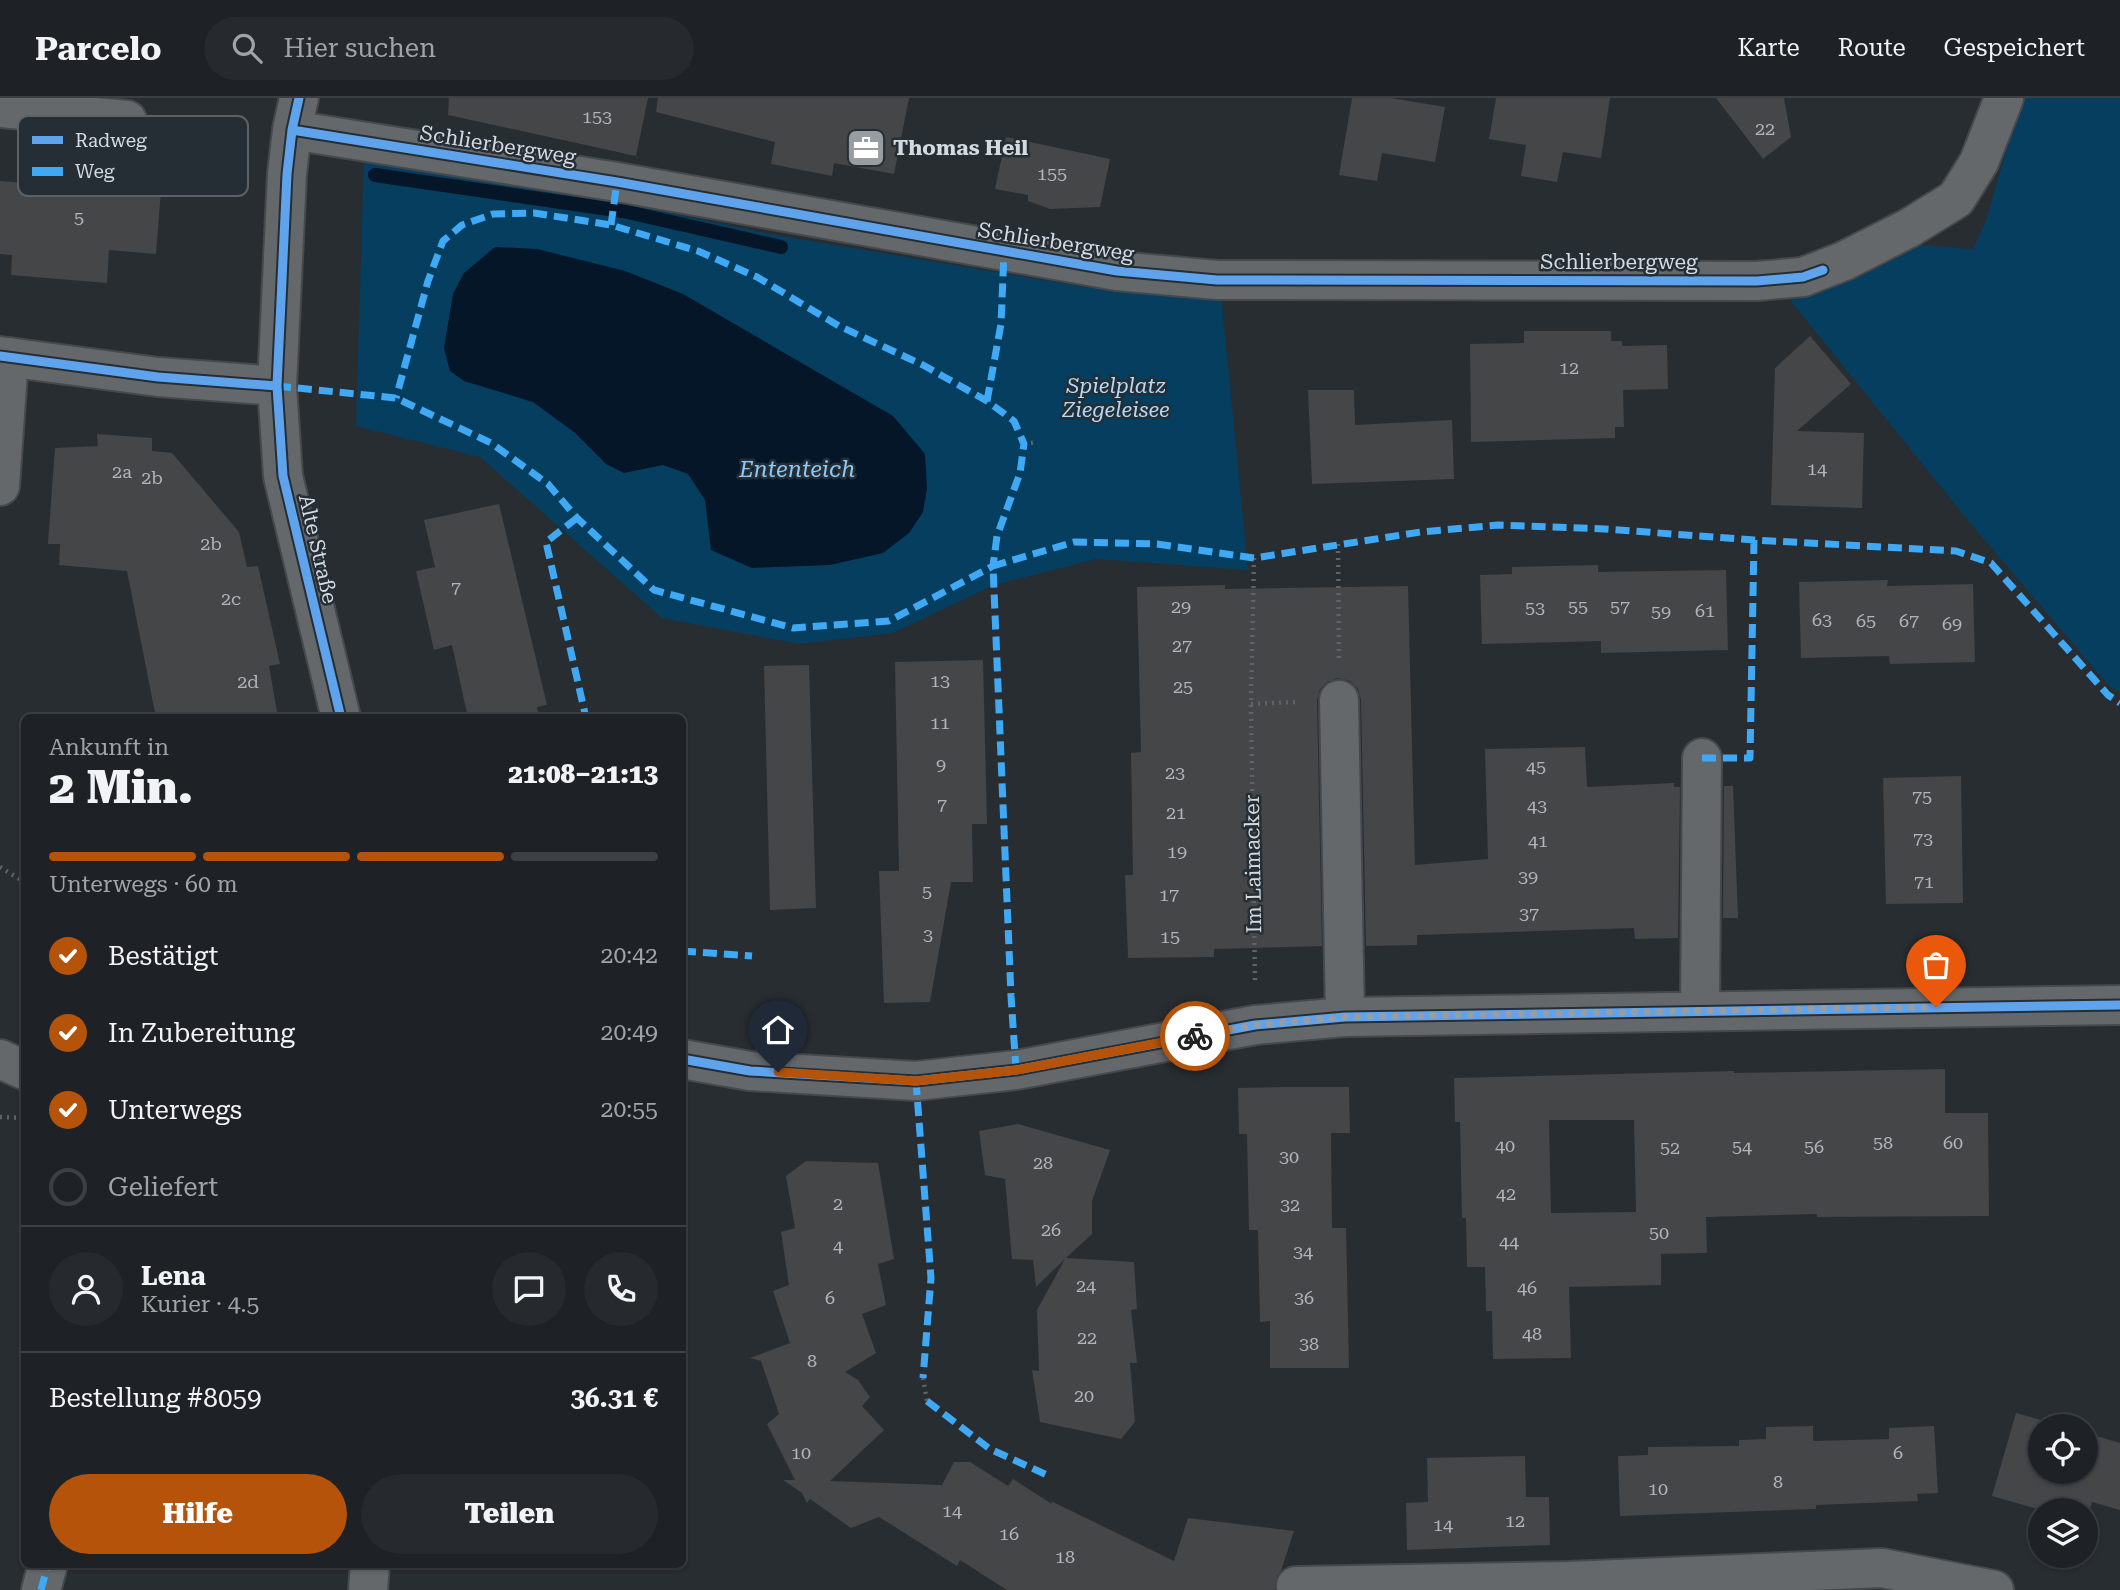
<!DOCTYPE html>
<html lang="de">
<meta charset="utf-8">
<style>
:root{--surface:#1e2226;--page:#262a2e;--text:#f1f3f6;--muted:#a1a4a7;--line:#3c3f43;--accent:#b45309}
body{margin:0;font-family:"Roboto Serif",serif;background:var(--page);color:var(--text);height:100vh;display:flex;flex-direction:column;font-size:26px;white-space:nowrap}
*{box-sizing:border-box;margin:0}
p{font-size:23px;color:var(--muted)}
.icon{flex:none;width:38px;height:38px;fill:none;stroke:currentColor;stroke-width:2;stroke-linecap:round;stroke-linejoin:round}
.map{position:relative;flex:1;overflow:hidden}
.side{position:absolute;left:21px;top:616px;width:665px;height:854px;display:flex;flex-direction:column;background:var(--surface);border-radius:10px;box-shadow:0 2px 5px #0004,0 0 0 2px var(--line)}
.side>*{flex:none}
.buttons{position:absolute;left:2028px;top:1316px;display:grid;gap:14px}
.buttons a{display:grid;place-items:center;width:70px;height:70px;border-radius:50%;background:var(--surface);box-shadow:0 2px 5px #0004,0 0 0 2px var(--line);font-size:35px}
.pin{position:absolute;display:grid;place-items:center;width:60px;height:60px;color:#fff;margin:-72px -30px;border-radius:50% 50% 50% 0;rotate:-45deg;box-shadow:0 0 7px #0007}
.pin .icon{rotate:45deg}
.courier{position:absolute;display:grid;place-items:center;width:70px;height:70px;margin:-35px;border:5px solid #b45309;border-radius:50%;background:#fff;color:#222;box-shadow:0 2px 9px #0007}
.head em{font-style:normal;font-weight:800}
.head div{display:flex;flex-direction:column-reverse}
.head{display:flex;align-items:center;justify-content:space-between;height:119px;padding:0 28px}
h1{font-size:46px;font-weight:800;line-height:52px}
.bar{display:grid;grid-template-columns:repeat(4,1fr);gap:10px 7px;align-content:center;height:84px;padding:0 28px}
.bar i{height:9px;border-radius:5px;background:var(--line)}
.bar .selected{background:var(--accent)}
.bar p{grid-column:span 4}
.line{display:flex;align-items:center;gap:18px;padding:0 28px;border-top:2px solid var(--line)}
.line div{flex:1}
.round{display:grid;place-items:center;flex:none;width:74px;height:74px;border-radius:37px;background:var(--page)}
ol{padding:0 28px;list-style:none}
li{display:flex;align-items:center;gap:21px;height:77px}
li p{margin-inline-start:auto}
li .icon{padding:7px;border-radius:50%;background:var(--accent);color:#fff;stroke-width:4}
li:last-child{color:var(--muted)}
li i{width:38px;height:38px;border:4px solid var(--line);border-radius:50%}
.primary-button{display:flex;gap:14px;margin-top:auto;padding:14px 28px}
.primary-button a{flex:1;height:80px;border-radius:42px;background:var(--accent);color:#fff;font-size:28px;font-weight:800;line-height:80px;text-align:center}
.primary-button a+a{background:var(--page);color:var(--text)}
header{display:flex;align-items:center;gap:42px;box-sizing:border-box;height:98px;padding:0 35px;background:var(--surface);border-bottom:2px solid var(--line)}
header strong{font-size:33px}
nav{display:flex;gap:38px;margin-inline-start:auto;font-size:24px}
.search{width:490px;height:63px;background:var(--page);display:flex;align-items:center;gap:18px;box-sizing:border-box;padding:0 24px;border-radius:38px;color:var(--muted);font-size:26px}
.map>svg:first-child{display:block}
</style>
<header>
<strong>Parcelo</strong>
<div class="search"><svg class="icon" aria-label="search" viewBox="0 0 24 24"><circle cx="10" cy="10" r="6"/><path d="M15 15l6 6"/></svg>Hier suchen</div>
<nav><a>Karte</a><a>Route</a><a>Gespeichert</a></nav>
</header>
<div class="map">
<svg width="2120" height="1492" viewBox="0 0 2120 1492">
<rect width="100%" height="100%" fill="#282d32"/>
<path fill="#053e5f" d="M 2021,0 L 2120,0 L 2120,594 L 2109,588 L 1966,420 L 1790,202 L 1922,147 L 1973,151 L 1986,123 Z
M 364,58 L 501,80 L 770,136 L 1091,190 L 1221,196 L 1248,472 L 1096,461 L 994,487 L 893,535 L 799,546 L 662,520 L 480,359 L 356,328 Z"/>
<path fill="#041627" d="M 495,149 L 537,151 L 625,173 L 683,196 L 893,318 L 925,356 L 927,390 L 923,414 L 909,435 L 883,455 L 830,467 L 752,470 L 711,452 L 705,402 L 688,376 L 663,367 L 624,375 L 606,366 L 574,334 L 533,304 L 464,283 L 450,273 L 444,250 L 453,196 L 464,175 Z"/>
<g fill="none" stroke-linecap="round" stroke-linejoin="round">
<path stroke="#041627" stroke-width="14" d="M 375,77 L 623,113 L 781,149"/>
</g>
<path fill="#454647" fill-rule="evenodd" d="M 449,0 L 648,0 L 636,58 L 448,17 Z
M 658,0 L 909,0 L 894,76 L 834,65 L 832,78 L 771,66 L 775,44 L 656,14 Z
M 1352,0 L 1391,0 L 1445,9 L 1435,64 L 1382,55 L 1377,83 L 1339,77 Z
M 1496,0 L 1610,0 L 1601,60 L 1563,54 L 1557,84 L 1521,78 L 1526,47 L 1489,41 Z
M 1716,0 L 1784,0 L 1791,39 L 1763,61 Z
M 1006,39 L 1110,61 L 1100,109 L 1050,111 L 1028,103 L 1028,97 L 995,91 Z
M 68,71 L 162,79 L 156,156 L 109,152 L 107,185 L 11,177 L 12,157 L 0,156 L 0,83 L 67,88 Z
M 1524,233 L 1611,233 L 1611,243 L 1622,243 L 1622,248 L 1667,247 L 1668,291 L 1623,292 L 1624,329 L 1615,329 L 1615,340 L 1471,344 L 1470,246 L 1524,245 Z
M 1810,238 L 1851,286 L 1797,333 L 1864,335 L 1862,410 L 1771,407 L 1775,270 Z
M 1308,292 L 1354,292 L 1355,327 L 1452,322 L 1454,381 L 1312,386 Z
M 97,336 L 152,340 L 152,353 L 172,355 L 239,434 L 247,469 L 258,468 L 280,566 L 269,568 L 278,620 L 156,620 L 127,473 L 59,467 L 60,446 L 48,446 L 55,350 L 98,348 Z
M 499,406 L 547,607 L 537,609 L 539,620 L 468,620 L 452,547 L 434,552 L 416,473 L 435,469 L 424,422 Z
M 1598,467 L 1598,474 L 1726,472 L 1728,552 L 1601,555 L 1601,543 L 1482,546 L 1480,477 L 1512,476 L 1512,469 Z
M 1888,482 L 1887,488 L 1973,486 L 1975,564 L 1890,566 L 1889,558 L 1801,560 L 1799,484 Z
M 1225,487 L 1225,491 L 1408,488 L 1415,767 L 1488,761 L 1485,651 L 1585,649 L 1587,689 L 1674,685 L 1674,689 L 1680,689 L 1678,840 L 1635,841 L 1634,830 L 1417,837 L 1417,847 L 1366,848 L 1361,602 L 1358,591 L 1350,583 L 1338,580 L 1327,584 L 1320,591 L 1317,602 L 1322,848 L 1214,851 L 1214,859 L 1128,860 L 1125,777 L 1133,777 L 1131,655 L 1141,654 L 1137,489 Z
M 983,562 L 987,726 L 972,726 L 973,784 L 951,784 L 930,904 L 884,905 L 879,773 L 899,773 L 895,564 Z
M 809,567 L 816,810 L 770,812 L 764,568 Z
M 1961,678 L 1963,805 L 1886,806 L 1883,680 Z
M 1724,688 L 1733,688 L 1738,820 L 1723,820 Z
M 1945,971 L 1945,1015 L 1988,1015 L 1989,1118 L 1817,1119 L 1817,1116 L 1706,1119 L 1707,1155 L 1661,1156 L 1661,1187 L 1569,1189 L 1571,1260 L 1493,1261 L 1492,1213 L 1486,1213 L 1485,1169 L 1467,1169 L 1466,1120 L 1462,1120 L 1460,1024 L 1455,1024 L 1454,980 L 1734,973 L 1734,975 ZM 1549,1022 L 1634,1022 L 1636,1114 L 1551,1115 Z
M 1284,989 L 1349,989 L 1350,1035 L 1331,1035 L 1332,1130 L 1346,1130 L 1349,1270 L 1270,1270 L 1270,1223 L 1260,1224 L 1258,1132 L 1249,1132 L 1247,1036 L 1239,1036 L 1238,990 Z
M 1018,1026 L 1110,1052 L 1092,1103 L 1092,1136 L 1066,1160 L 1134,1164 L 1137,1211 L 1131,1212 L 1137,1265 L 1130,1265 L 1135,1324 L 1121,1341 L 1040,1324 L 1032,1272 L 1039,1273 L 1037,1212 L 1065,1161 L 1036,1189 L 1033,1162 L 1012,1161 L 1005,1081 L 985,1077 L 979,1033 Z
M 806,1063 L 878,1065 L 894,1161 L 878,1166 L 886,1207 L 862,1216 L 876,1255 L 845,1274 L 858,1282 L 870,1299 L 862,1308 L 884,1332 L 830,1383 L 942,1387 L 954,1364 L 970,1364 L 1008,1388 L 1013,1381 L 1052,1406 L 1051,1403 L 1174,1463 L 1188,1420 L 1294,1433 L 1281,1473 L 1277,1478 L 1275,1492 L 1007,1492 L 960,1462 L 957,1468 L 879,1419 L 851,1430 L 810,1401 L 807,1405 L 802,1395 L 783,1382 L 795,1382 L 767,1326 L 779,1316 L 761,1263 L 750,1260 L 790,1245 L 773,1193 L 789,1187 L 781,1134 L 795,1130 L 786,1078 Z
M 2016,1315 L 2062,1328 L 2040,1328 L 2040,1374 L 2086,1374 L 2086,1335 L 2120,1345 L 2120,1412 L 2092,1404 L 2086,1424 L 2086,1412 L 2041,1412 L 1992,1398 Z
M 1813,1328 L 1813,1343 L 1889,1341 L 1889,1330 L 1934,1328 L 1938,1395 L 1917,1396 L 1918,1403 L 1816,1407 L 1816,1411 L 1620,1418 L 1618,1358 L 1648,1357 L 1648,1349 L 1739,1348 L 1739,1342 L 1766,1341 L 1766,1329 Z
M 1525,1358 L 1526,1399 L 1549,1399 L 1550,1447 L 1407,1452 L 1406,1405 L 1428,1404 L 1427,1360 Z"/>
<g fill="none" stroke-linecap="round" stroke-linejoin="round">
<g stroke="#45494c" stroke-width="42">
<path id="minor" d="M 299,0 L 292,32 L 287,76 L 277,288 L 283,378 L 341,620
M 0,10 L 127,22
M 292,32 L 617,84 L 1117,173 L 1217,182 L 1757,183 L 1803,179 L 1844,163 L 1909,130 L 1956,101 L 1979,64 L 2004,0
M 0,258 L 158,279 L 277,288
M 0,388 L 9,259
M 1339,602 L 1345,919
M 1700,912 L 1702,660
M 0,961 L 24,972
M 682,961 L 750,973 L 916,983 L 1016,972 L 1255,927 L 1345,919 L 2120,907
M 1296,1488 L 1569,1483 L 1882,1470 L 1994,1492
M 41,1492 L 48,1466
M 368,1492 L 370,1466"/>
</g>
<path stroke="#5f6367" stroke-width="4.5" stroke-dasharray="2 5" stroke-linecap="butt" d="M 1024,346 L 1037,344
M 1338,446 L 1339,560
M 1254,460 L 1251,606 L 1255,883
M 1251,606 L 1296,604
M 0,769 L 24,784
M 0,1019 L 24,1020
M 923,1280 L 927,1303"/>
<use href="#minor" stroke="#64686b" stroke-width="38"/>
<path stroke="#3fa9f5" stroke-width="7" stroke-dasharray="14 7" stroke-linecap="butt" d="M 611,127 L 617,84
M 277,288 L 396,300 L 491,345 L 548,386 L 577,420 L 654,492 L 793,530 L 889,523 L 993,468 L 997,438 L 1020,375 L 1024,346 L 1014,323 L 987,303 L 923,267 L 839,228 L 757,179 L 698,153 L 611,127 L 534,115 L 493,116 L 462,127 L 443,143 L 428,183 L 396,300
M 987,303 L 1001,226 L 1004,154
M 577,420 L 546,444 L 586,620
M 1702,660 L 1750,660 L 1754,442
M 682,853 L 752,858
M 1016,972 L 1011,898 L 993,468 L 1074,444 L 1157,446 L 1254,460 L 1421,434 L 1498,427 L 1605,431 L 1754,442 L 1956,453 L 1991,465 L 2108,597 L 2120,605
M 916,983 L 931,1180 L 923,1280
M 927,1303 L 990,1351 L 1047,1377
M 41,1492 L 48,1466"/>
<g stroke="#252e35" stroke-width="13">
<path id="cycleway" d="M 299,0 L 292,32 L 287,76 L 277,288 L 283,378 L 341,620
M 292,32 L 617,84 L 1117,173 L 1217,182 L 1757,183 L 1803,179 L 1823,172
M 0,258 L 158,279 L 277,288
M 682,961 L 750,973 L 916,983 L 1016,972 L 1255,927 L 1345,919 L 2120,907"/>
</g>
<use href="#cycleway" stroke="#60a3ed" stroke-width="9"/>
</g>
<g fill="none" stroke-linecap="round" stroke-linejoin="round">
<path stroke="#989da2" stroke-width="7" stroke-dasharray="0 12.6" d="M 1195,938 L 1255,927 L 1345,919 L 1936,909"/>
<path stroke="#b45309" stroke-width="9" d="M 778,974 L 916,983 L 1017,972 L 1195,938"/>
</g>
<defs>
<g id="office-square" transform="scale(2.0125)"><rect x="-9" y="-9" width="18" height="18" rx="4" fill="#989da2" stroke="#252e35"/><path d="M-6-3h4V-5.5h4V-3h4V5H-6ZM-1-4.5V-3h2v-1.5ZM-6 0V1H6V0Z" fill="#fff"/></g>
</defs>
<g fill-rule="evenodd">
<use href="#office-square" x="866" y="50"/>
</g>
<g text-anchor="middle" stroke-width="5" stroke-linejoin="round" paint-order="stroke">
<g font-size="18" fill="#b1b5b9">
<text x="597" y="25">153</text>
<text x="1765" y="37">22</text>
<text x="1052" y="82">155</text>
<text x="79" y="126">5</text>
<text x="1569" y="276">12</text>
<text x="1817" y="377">14</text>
<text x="122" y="380">2a</text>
<text x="152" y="386">2b</text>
<text x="211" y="452">2b</text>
<text x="456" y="496">7</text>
<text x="231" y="507">2c</text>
<text x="1181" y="515">29</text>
<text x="1578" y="515">55</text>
<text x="1620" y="515">57</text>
<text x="1535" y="516">53</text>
<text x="1705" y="519">61</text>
<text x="1661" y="520">59</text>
<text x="1822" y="528">63</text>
<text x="1866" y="529">65</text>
<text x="1909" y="529">67</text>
<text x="1952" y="532">69</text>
<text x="1182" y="554">27</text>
<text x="940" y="589">13</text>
<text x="248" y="590">2d</text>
<text x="1183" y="595">25</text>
<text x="940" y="631">11</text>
<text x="941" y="673">9</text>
<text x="1536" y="675">45</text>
<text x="1175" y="681">23</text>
<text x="1922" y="705">75</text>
<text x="942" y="713">7</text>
<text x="1537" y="714">43</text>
<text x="1176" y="721">21</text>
<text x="1923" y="747">73</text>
<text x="1538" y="749">41</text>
<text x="1177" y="760">19</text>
<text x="1528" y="785">39</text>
<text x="1924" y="790">71</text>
<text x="927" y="800">5</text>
<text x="1169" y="803">17</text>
<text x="1529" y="822">37</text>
<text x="928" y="843">3</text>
<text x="1170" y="845">15</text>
<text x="1883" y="1051">58</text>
<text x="1953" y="1051">60</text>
<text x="1505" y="1054">40</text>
<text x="1742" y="1055">54</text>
<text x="1814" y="1055">56</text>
<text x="1670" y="1056">52</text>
<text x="1289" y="1065">30</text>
<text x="1043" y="1071">28</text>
<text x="1506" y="1102">42</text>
<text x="838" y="1112">2</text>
<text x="1290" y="1113">32</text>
<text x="1051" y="1138">26</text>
<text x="1659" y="1141">50</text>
<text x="1509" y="1150">44</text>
<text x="838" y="1154">4</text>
<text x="1303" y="1160">34</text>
<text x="1086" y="1194">24</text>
<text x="1527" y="1196">46</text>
<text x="830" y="1206">6</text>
<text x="1304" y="1206">36</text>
<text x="1532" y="1242">48</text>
<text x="1087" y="1246">22</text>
<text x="1309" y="1252">38</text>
<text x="812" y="1269">8</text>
<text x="1084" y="1304">20</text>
<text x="801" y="1361">10</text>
<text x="1898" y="1361">6</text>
<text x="1778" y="1390">8</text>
<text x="1658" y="1397">10</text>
<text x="952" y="1419">14</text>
<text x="1515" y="1429">12</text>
<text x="1443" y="1433">14</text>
<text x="1009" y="1442">16</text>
<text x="1065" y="1465">18</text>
</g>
<g font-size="21" fill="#d5dadf" stroke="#252e35">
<text transform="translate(498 47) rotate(9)" y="7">Schlierbergweg</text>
<text transform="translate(1056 144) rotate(9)" y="7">Schlierbergweg</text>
<text x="1619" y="171">Schlierbergweg</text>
<text transform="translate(318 451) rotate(77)" y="7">Alte Straße</text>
<text transform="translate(1253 766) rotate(-91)" y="7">Im Laimacker</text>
</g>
<g font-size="21" font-weight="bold" fill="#d5dadf" stroke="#252e35" text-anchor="start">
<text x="893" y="57">Thomas Heil</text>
</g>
<g font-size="21" font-style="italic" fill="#b1dafa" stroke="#252e35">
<text x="1116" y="295">Spielplatz<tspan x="1116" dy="24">Ziegeleisee</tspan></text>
</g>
<g font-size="23" font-style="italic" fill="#8bc9f8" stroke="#252e35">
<text x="797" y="379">Ententeich</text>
</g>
</g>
<rect x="18" y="18" width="230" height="80" rx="10" fill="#252e35" stroke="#5a6268" stroke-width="2"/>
<rect x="32" y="38" width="31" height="8" fill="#60a3ed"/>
<rect x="32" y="69" width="31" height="9" fill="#3fa9f5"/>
<g font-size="19" fill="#d5dadf">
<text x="75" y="49">Radweg</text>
<text x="75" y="80">Weg</text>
</g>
</svg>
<div class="buttons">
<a><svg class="icon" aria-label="locate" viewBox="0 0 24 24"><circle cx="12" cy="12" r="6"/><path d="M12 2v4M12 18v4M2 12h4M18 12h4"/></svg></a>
<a><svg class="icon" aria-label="layers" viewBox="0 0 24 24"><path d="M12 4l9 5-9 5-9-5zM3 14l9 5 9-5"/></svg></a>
</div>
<div class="pin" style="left:1936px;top:909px;background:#ea580c"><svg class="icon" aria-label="bag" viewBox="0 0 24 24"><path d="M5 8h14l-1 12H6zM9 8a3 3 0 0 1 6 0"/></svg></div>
<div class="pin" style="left:778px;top:974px;background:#1f2937"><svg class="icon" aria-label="home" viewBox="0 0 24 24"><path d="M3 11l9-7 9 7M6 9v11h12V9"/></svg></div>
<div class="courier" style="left:1195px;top:938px"><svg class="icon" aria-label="bike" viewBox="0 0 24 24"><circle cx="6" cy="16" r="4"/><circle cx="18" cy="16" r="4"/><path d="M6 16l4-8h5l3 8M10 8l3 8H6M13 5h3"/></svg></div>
<section class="side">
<div class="head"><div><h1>2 Min.</h1><p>Ankunft in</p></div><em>21:08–21:13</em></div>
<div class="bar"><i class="selected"></i><i class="selected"></i><i class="selected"></i><i></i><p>Unterwegs · 60 m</p></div>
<ol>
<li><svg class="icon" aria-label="check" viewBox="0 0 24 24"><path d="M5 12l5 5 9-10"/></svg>Bestätigt<p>20:42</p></li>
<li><svg class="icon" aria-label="check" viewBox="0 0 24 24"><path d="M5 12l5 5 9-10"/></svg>In Zubereitung<p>20:49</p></li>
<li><svg class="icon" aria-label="check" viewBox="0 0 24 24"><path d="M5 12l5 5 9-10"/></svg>Unterwegs<p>20:55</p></li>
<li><i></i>Geliefert</li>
</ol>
<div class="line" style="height:126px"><a class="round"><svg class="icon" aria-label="person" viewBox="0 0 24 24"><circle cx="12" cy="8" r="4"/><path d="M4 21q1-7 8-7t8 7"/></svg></a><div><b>Lena</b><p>Kurier · 4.5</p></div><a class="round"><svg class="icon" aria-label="chat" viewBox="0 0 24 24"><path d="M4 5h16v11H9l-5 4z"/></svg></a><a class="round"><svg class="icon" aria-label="phone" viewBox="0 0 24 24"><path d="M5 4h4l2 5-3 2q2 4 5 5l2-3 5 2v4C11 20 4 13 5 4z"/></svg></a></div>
<div class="line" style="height:91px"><div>Bestellung #8059</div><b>36.31 €</b></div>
<div class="primary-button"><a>Hilfe</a><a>Teilen</a></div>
</section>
</div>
